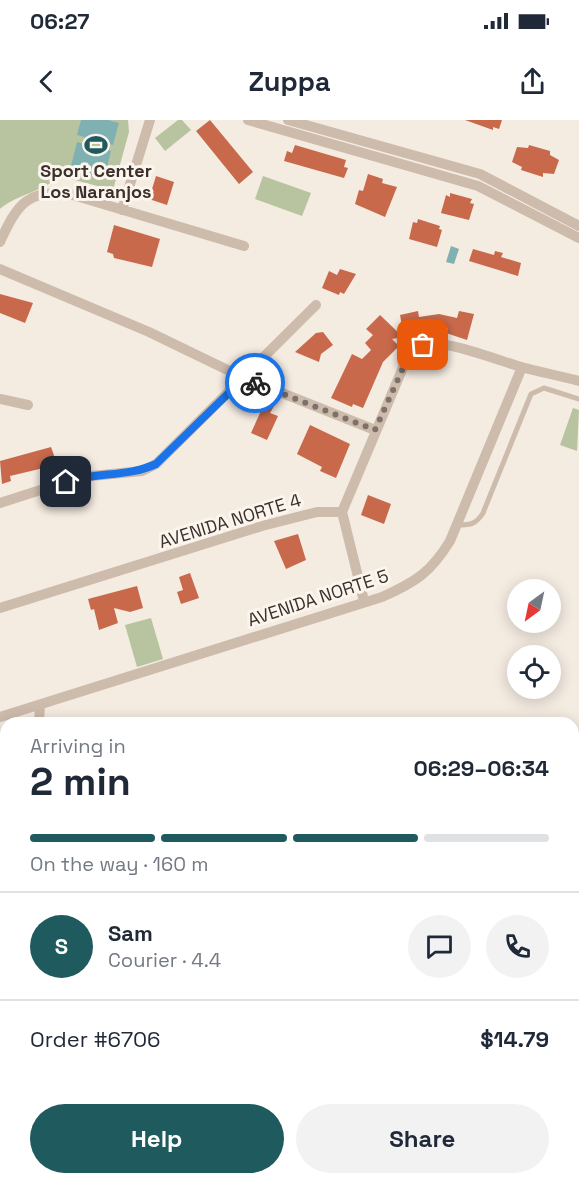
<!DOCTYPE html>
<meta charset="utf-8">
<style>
:root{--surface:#fff;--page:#f2f2f3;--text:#1f2937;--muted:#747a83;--line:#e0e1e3;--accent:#1f5a5e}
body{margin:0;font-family:"Space Grotesk",sans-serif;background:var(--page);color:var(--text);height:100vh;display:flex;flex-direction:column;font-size:22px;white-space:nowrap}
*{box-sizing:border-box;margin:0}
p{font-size:20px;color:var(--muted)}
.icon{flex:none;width:33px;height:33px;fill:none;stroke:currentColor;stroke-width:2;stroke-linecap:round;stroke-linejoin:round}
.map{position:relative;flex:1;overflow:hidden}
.drawer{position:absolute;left:0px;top:597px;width:579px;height:468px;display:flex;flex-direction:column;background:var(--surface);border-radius:18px 18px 0 0;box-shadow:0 3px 15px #0003}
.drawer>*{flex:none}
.needle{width:39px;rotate:213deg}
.buttons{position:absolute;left:507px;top:459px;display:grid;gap:12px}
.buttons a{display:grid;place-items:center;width:54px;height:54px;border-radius:50%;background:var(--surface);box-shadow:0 3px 15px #0003;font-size:30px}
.pin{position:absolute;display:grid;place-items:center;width:51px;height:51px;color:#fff;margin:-26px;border-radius:12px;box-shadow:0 3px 9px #0006}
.courier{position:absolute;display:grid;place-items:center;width:60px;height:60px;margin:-30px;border:4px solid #1a73e8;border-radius:50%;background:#fff;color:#222;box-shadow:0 2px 8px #0007}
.headline em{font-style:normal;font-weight:600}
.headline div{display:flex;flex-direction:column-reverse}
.headline{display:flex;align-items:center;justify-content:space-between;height:102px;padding:0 30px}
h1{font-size:39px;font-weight:600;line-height:45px}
.bar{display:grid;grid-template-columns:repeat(4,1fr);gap:9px 6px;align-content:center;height:72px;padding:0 30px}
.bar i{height:8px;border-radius:4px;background:var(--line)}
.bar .current{background:var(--accent)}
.bar p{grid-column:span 4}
.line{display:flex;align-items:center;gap:15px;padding:0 30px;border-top:2px solid var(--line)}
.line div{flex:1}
.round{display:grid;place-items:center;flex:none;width:63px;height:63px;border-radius:32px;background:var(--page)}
.button{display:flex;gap:12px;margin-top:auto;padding:12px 30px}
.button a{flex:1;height:69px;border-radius:36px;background:var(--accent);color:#fff;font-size:24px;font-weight:600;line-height:69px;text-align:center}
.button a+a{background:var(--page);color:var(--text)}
.status{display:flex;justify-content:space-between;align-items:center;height:42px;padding:0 30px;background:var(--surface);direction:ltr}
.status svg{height:16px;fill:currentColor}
header{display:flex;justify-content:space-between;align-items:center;height:78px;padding:0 30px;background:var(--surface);font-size:27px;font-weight:600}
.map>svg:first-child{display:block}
</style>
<div class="status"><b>06:27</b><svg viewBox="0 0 49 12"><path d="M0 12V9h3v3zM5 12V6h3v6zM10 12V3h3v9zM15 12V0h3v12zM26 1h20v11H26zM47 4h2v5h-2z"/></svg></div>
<header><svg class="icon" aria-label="back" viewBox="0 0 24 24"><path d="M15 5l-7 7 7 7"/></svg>Zuppa<svg class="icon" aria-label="share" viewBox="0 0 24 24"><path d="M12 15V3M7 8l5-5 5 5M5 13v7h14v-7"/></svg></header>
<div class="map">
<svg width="579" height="1065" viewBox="0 0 579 1065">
<rect width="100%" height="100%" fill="#f4ebe1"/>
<path fill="#b8c4a0" d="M 0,0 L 128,0 L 129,12 L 113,70 L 59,56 C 43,72 17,74 0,89 Z
M 178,0 L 182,0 L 191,10 L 165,31 L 155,18 Z
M 263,56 L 311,73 L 302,96 L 255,79 Z
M 573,288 L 579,290 L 577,331 L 560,325 Z
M 151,498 L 163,539 L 137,547 L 125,505 Z
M 573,1029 L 579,1031 L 579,1065 L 263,1065 L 251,1059 L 573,1059 Z"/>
<path fill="#7fb0b2" d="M 81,0 L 108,0 L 119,3 L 113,25 L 77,15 Z
M 77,22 L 111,31 L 104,59 L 70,50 Z
M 451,126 L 459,129 L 454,144 L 446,142 Z"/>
<path fill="#c8694b" d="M 210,0 L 253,52 L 239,64 L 196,11 Z
M 465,0 L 502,0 L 499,9 L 493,7 L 493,10 Z
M 295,25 L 346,40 L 344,47 L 348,48 L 344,58 L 284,41 L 287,31 L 292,33 Z
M 529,25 L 550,31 L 550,35 L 559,40 L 554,54 L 543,53 L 543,57 L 521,50 L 522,47 L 512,42 L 517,27 L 528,28 Z
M 368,54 L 383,59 L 382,63 L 397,67 L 385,97 L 355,84 L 359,70 L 363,71 Z
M 156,56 L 174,62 L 167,85 L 149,79 Z
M 450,73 L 472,79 L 470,83 L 474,84 L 469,100 L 441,93 L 446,75 L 450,77 Z
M 418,99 L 440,106 L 439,109 L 442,110 L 437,127 L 409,119 L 413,102 L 417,103 Z
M 114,105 L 160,119 L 152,147 L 114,138 L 113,134 L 107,132 Z
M 473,129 L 494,135 L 495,131 L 503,133 L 501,137 L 521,143 L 518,156 L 469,141 Z
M 340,149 L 356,154 L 344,174 L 340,172 L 339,175 L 322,168 L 329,151 L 337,155 Z
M 0,174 L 33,183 L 25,203 L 0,193 Z
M 418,191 L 419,197 L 439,194 L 457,198 L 459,191 L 474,194 L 467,220 L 446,213 L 448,208 L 427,202 L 430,212 L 404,217 L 400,195 Z
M 380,195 L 403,217 L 392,219 L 399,226 L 383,242 L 363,288 L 353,284 L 352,287 L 331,278 L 352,234 L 362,239 L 371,230 L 365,223 L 373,215 L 366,209 Z
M 323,212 L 333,225 L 321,234 L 319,242 L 295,232 L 316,213 Z
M 265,282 L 274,286 L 270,293 L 278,296 L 267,320 L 251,313 Z
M 310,305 L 350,324 L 336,358 L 320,351 L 322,347 L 297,334 Z
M 51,327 L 55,338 L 50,339 L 52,346 L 10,356 L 11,361 L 2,364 L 0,341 Z
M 368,375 L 391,384 L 384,404 L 361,395 Z
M 298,414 L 306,440 L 286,449 L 274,421 Z
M 190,453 L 199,478 L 181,484 L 177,472 L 183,470 L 179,457 Z
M 137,466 L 143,488 L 130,492 L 114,488 L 118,503 L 99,510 L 94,489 L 91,490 L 88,479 Z"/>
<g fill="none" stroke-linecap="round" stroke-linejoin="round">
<path stroke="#cdbbac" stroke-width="5" d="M 458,405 C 471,405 476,404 483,393 L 531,274 L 544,268 L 579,279"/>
<path stroke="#cdbbac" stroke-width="10" d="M 248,0 L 478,66 L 579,118
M 288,0 L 480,54 L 579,106
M 122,90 L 150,0
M 0,122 C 17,84 29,67 73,75 L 244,126
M 0,149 L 149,212 L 244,258 L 375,310
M 0,279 L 28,285
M 0,383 L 81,357 L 142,351 L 156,344 L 316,185
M 342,392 L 364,481
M 0,488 L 262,406 L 317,392 L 342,392 L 404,245 C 408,237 414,229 422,225 C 440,217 500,241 521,247 C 540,252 560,256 579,261
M 0,597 L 382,477 C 416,462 431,452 450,421 L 522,247
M 39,603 L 40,585
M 0,690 L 6,686
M 573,690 L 579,659
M 573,724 L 573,742
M 128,1065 L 132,1059"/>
</g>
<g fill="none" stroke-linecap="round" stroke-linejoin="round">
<path stroke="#7c716b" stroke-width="6" stroke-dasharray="0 10.8" d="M 255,263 L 375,310 L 408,237 L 423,225"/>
<path stroke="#1a73e8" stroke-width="8" d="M 66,362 C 96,352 128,357 156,344 L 244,258 L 255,263"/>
</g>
<defs>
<g id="stadium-bare" transform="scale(1.8)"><path d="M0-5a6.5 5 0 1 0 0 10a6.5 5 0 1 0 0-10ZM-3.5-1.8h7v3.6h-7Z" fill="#1f5a5e" stroke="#fbf5ee" stroke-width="2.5" paint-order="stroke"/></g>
</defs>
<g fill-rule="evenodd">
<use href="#stadium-bare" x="96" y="25"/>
</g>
<g text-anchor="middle" stroke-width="6" stroke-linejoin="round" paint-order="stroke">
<g font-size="18" font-weight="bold" fill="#3b302b" stroke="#fbf5ee">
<text x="96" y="57">Sport Center<tspan x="96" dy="21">Los Naranjos</tspan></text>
</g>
<g font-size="18" fill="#3b302b" stroke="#fbf5ee">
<text transform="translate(230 401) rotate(-17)" y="6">AVENIDA NORTE 4</text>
<text transform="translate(318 478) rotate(-18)" y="6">AVENIDA NORTE 5</text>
</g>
</g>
</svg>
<div class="buttons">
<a><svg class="needle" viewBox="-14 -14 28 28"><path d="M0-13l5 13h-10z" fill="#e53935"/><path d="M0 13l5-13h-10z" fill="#747a83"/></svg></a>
<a><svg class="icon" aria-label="locate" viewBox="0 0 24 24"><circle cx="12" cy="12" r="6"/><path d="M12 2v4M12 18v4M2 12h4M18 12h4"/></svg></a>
</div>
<div class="pin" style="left:423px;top:225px;background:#ea580c"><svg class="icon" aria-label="bag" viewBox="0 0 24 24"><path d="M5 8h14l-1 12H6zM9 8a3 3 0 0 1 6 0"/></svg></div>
<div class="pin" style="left:66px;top:362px;background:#1f2937"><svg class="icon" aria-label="home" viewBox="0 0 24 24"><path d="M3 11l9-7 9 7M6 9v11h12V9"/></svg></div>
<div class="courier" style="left:255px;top:263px"><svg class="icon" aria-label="bike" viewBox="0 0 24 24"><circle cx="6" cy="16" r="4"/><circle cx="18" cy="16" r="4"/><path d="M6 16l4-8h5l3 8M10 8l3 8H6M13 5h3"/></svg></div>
<section class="drawer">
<div class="headline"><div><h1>2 min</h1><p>Arriving in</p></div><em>06:29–06:34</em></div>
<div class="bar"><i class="current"></i><i class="current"></i><i class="current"></i><i></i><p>On the way · 160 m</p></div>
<div class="line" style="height:108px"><b class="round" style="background:var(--accent);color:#fff">S</b><div><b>Sam</b><p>Courier · 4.4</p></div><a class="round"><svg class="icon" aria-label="chat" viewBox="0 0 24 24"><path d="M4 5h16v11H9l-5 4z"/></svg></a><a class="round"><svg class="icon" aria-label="phone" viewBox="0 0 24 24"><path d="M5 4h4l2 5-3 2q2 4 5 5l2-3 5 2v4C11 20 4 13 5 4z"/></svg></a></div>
<div class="line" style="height:78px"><div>Order #6706</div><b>$14.79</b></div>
<div class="button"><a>Help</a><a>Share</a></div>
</section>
</div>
